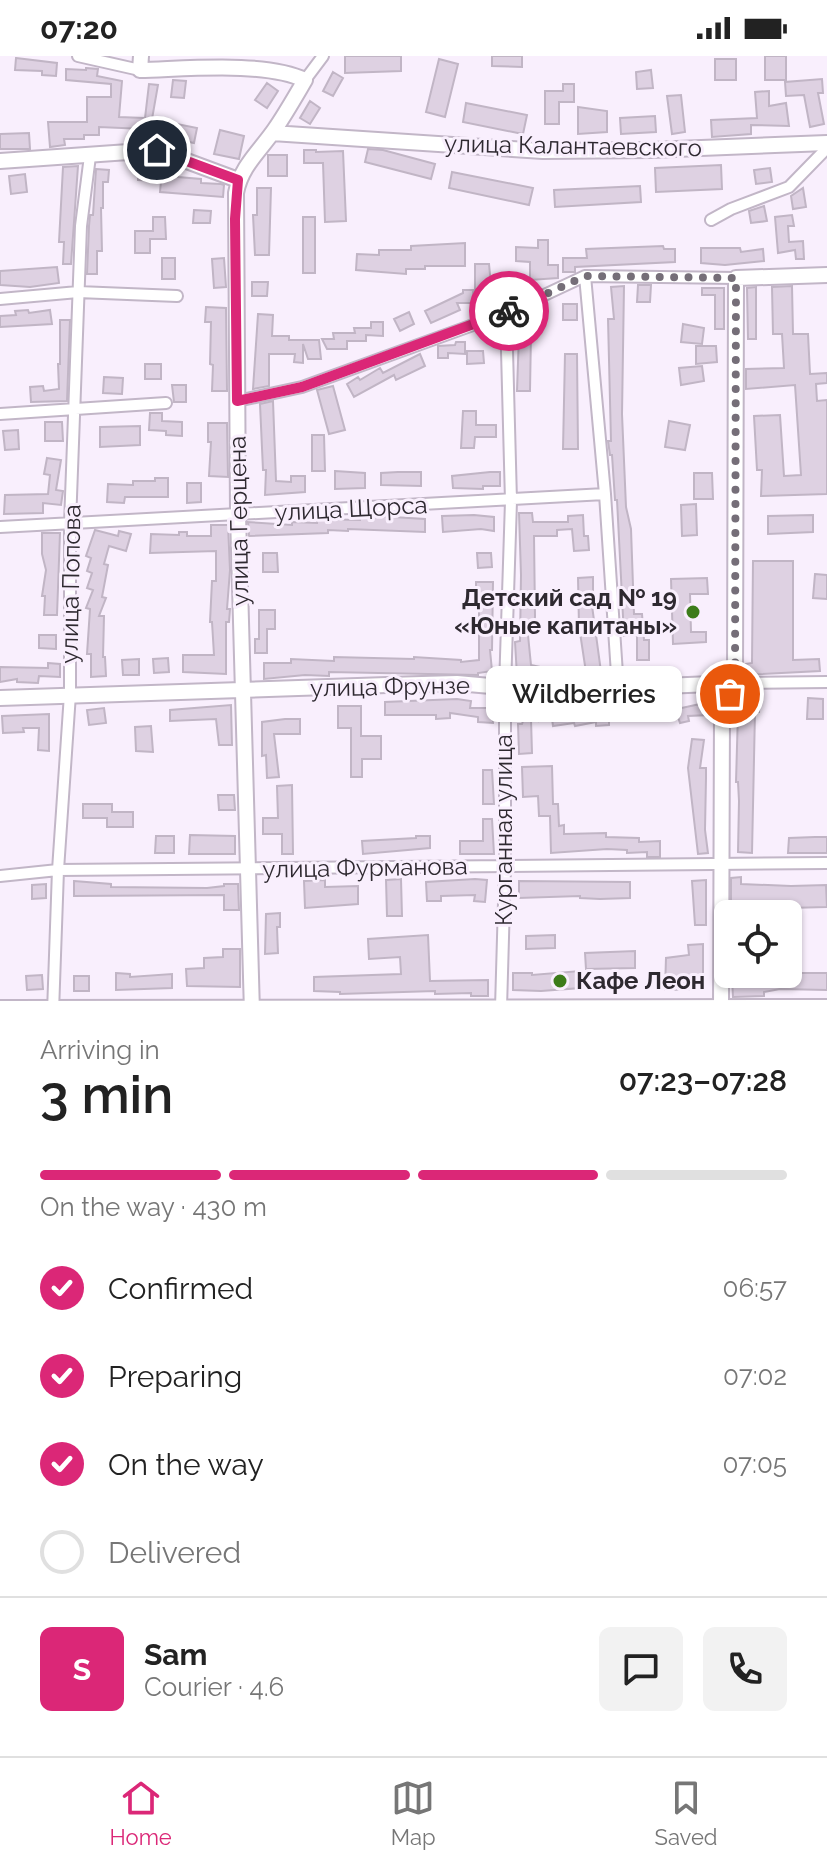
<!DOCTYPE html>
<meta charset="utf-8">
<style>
:root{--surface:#fff;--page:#f2f2f2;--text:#222;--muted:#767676;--line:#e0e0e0;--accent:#db2777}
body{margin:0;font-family:Raleway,sans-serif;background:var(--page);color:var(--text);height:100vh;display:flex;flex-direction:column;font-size:30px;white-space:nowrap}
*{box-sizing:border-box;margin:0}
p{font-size:26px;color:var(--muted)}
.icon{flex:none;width:44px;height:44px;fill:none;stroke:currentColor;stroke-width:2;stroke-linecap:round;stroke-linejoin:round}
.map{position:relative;height:956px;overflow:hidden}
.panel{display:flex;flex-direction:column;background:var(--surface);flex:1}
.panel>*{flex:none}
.controls{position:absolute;left:714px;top:844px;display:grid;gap:16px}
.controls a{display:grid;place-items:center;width:88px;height:88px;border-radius:12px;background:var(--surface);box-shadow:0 2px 6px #0004;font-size:40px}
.pin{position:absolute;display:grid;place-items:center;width:68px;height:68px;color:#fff;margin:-34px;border:4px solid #fff;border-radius:50%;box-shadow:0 2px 8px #0007}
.courier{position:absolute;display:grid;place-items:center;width:80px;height:80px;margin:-40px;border:6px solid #db2777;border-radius:50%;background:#fff;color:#222;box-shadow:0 2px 10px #0007}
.bubble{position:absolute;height:56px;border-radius:12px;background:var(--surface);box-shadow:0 2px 6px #0004;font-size:26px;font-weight:600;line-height:56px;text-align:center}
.overview em{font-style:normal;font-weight:600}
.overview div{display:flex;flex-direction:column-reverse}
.overview{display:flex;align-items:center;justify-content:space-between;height:136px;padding:0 40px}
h1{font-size:52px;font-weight:600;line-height:60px}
.bar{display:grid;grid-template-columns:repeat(4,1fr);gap:12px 8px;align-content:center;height:96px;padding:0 40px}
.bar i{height:10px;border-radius:6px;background:var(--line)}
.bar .active{background:var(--accent)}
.bar p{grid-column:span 4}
.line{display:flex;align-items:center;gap:20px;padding:0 40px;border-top:2px solid var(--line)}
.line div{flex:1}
.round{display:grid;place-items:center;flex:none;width:84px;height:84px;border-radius:12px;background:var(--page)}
ol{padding:0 40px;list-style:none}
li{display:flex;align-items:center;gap:24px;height:88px}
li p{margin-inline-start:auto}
li .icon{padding:8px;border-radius:50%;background:var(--accent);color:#fff;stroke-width:4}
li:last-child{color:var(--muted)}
li i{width:44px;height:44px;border:4px solid var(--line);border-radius:50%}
.status{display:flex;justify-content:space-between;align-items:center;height:56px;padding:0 40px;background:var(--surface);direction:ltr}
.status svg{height:22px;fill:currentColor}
.dock{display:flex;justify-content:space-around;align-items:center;height:112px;border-top:2px solid var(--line);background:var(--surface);font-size:22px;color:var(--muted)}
.dock a{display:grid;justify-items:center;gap:4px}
.dock .active{color:var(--accent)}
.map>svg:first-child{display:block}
</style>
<div class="status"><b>07:20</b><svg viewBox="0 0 49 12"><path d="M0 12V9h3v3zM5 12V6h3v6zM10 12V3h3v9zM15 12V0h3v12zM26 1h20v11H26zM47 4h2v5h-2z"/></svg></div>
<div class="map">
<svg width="827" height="956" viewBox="0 0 827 956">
<rect width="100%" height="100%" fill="#f9effd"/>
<path fill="#ded1e2" stroke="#c1b5c5" stroke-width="2" d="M 345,0 L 401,0 L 401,15 L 345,17 Z
M 492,0 L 522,0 L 522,11 L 492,10 Z
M 765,0 L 786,0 L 786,24 L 765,24 Z
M 16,2 L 57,7 L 56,20 L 42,19 L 42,15 L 15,14 Z
M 439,3 L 458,8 L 445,61 L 426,56 Z
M 715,3 L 736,3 L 736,24 L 715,24 Z
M 86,12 L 98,13 L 97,20 L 122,25 L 119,61 L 145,62 L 149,28 L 158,29 L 152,63 L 197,72 L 194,87 L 160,80 L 161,74 L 150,73 L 150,77 L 144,76 L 144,73 L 99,71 L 99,79 L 84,79 L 84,83 L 64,83 L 65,89 L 50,91 L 48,66 L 87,66 L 87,41 L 111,41 L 111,28 L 66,24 L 66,13 L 86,14 Z
M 651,14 L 653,32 L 637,33 L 636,16 Z
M 333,16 L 343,22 L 333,40 L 323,35 Z
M 822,23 L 823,37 L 818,37 L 824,68 L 810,71 L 804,39 L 786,40 L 785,26 Z
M 173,24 L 186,25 L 184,42 L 171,41 Z
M 267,27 L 278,35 L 267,52 L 255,44 Z
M 563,28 L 574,28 L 574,46 L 559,46 L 559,68 L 545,68 L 545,35 L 563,35 Z
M 769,35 L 769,50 L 786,47 L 789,70 L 751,69 L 751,78 L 712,81 L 711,64 L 757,62 L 755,36 Z
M 681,39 L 685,76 L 672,78 L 667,40 Z
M 310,45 L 320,52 L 310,68 L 300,62 Z
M 466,47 L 527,59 L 523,78 L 463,66 Z
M 578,51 L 607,55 L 607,76 L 578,78 Z
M 655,60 L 656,76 L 621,78 L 620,62 Z
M 220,74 L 244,80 L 239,103 L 214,98 Z
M 29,77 L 30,93 L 0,93 L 0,78 Z
M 368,93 L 383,94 L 435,108 L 431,123 L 365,106 Z
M 304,94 L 316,94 L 316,96 L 343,95 L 346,165 L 325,166 L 323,107 L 304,107 Z
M 268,99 L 287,99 L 287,120 L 268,120 Z
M 721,109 L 722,133 L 656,136 L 655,112 Z
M 78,110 L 71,208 L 63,208 L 64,186 L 59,186 L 63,111 Z
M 138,111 L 151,111 L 150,116 L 178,117 L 178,121 L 201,123 L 201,127 L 221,128 L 224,129 L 223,141 L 160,136 L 161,125 L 138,124 Z
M 770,112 L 772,126 L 756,128 L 754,114 Z
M 96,113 L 109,114 L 108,126 L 103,126 L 103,152 L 101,152 L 102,195 L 97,195 L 97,218 L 87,218 L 89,170 L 90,159 L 93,159 Z
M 452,116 L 533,132 L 529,149 L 449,132 Z
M 25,118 L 27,136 L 11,138 L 9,120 Z
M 640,130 L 641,146 L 555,151 L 554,134 Z
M 257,132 L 271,132 L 269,199 L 255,199 L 253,159 L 257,159 Z
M 803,132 L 806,151 L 793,153 L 791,140 Z
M 764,150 L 767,165 L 751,167 L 749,155 Z
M 194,154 L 211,155 L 210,167 L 193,167 Z
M 792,159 L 794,170 L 788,170 L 789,186 L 803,185 L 804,203 L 796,203 L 795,194 L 778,197 L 775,161 Z
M 153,161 L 165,161 L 166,183 L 150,183 L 150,197 L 135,197 L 135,175 L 153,175 Z
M 303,161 L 315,161 L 315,217 L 303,217 Z
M 538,184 L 548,184 L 548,209 L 558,209 L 558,222 L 530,224 L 530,206 L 516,205 L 516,191 L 538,192 Z
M 465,187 L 465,210 L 425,210 L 425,213 L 406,213 L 406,218 L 356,214 L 357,198 L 379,199 L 379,194 L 411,194 L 411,190 Z
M 663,190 L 664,193 L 675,193 L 675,206 L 575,211 L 575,216 L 563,216 L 563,202 L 587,202 L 586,193 Z
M 701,192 L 740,192 L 741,196 L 763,193 L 764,205 L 725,209 L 701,207 Z
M 162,202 L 175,202 L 175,223 L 162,223 Z
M 224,202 L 226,231 L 214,232 L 212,203 Z
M 475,208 L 489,208 L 492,240 L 475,240 Z
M 57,211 L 59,227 L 30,231 L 0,229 L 0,215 Z
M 252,226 L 268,226 L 267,240 L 252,240 Z
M 638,229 L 651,229 L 650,246 L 637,246 Z
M 624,230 L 622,358 L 626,451 L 631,473 L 634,558 L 642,558 L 644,584 L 649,584 L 649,604 L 637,604 L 637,579 L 624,580 L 617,444 L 615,444 L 612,399 L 610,399 L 608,385 L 611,385 L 608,263 L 614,263 L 611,231 Z
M 792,230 L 793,278 L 808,278 L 810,318 L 827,317 L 827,327 L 816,328 L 817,345 L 827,344 L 827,438 L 761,440 L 762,414 L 757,414 L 754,360 L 780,359 L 784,420 L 801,419 L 795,329 L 746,333 L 746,313 L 784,312 L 782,278 L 773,278 L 772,231 Z
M 756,231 L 756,283 L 748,283 L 747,232 Z
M 702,232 L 724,232 L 724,273 L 715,273 L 715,239 L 702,239 Z
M 463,234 L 473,234 L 473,247 L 457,247 L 460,254 L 431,267 L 425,255 L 463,237 Z
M 563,248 L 577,248 L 577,264 L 563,264 Z
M 206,251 L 226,252 L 227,335 L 212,335 L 213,309 L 210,308 L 211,266 L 205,266 Z
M 28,254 L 29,257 L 50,254 L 52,268 L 0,271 L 0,260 L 16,259 L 15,255 Z
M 409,256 L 414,268 L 400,275 L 394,263 Z
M 258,258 L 273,259 L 272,280 L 289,280 L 289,284 L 319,284 L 321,303 L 308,303 L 303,288 L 303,307 L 294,306 L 295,298 L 269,298 L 269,330 L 253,333 Z
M 60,264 L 70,264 L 67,345 L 31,346 L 30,331 L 43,330 L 44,335 L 59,333 L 58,308 L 60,308 Z
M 371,266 L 383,266 L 383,280 L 366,279 L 366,285 L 347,285 L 347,293 L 327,293 L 322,283 L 334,283 L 333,277 L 355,277 L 354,272 L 371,272 Z
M 683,268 L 704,272 L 702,288 L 681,286 Z
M 519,278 L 531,278 L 530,335 L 517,335 Z
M 456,286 L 465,286 L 465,298 L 448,297 L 448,302 L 438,302 L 438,290 L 455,289 Z
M 696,290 L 716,290 L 717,306 L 696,308 Z
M 467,295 L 483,295 L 484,307 L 467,308 Z
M 420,298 L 425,310 L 396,324 L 394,319 L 354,341 L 347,328 L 358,321 L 360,324 L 380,312 L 383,317 Z
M 565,298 L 577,298 L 578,393 L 563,393 Z
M 145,308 L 161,308 L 161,323 L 145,323 Z
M 702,310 L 704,325 L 681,329 L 679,312 Z
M 104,321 L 123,322 L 122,338 L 103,337 Z
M 172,329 L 186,329 L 186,346 L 174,346 Z
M 333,330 L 345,374 L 329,378 L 317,334 Z
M 273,345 L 276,425 L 291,426 L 291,420 L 305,420 L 305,436 L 265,439 L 266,414 L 263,414 L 260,348 Z
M 463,355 L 476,355 L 476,369 L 496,369 L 496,381 L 475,381 L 474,392 L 461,392 Z
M 150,357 L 162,357 L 162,365 L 182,366 L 182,380 L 166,379 L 166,375 L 149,374 Z
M 669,365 L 690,369 L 685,394 L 665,391 Z
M 45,366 L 62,366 L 63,385 L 45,385 Z
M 208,367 L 227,367 L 228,421 L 209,420 L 211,386 L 208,386 Z
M 140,370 L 140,389 L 100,391 L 100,371 Z
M 18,374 L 19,393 L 5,394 L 3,375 Z
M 312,379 L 324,379 L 325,415 L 312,415 Z
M 47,402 L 61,404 L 56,434 L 63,435 L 61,449 L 43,447 L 43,457 L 4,458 L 5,439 L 48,438 L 50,419 L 44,418 Z
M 335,415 L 365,417 L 365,432 L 335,433 Z
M 398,416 L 421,416 L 421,430 L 381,429 L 381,417 Z
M 490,416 L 500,416 L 500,430 L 483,430 L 483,433 L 453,432 L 452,420 Z
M 694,417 L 712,417 L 713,443 L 694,443 Z
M 155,422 L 168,422 L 168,441 L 125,441 L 124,447 L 107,446 L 108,428 L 133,429 L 133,425 L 155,425 Z
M 187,427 L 201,427 L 201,446 L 187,447 Z
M 696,448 L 697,479 L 682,480 L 681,449 Z
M 519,457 L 532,457 L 533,466 L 568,466 L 568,460 L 583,459 L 584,480 L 588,480 L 589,494 L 574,495 L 572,473 L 557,474 L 557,480 L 534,480 L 535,560 L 534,579 L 528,579 L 531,609 L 554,614 L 570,612 L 572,624 L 546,625 L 538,624 L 539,619 L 517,620 L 515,586 L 520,585 L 521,519 Z
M 360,459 L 425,463 L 425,476 L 348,473 L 348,475 L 328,474 L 328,477 L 249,480 L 248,466 L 292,469 L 292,466 L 317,467 L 317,463 L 360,464 Z
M 474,459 L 494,461 L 494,475 L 481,473 L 443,476 L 442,460 Z
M 813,459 L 813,476 L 768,478 L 768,460 Z
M 211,469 L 228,469 L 230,514 L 227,553 L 230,553 L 229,566 L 226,566 L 226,618 L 183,616 L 183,599 L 214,599 L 212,566 L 210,566 L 212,525 L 216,525 L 216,495 L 150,497 L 151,478 L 179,479 L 179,476 L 187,476 L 187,480 L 211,480 Z
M 95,474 L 118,480 L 119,475 L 131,478 L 126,495 L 109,490 L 104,508 L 108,509 L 102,541 L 106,542 L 99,560 L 104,560 L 103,601 L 105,601 L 106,620 L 91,621 L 91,598 L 87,598 L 90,553 L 86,552 L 93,534 L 87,532 L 92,517 L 87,515 L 91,502 L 86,500 Z
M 42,477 L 60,477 L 57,559 L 44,559 L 45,540 L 42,540 L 46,514 L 42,498 Z
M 263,497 L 277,497 L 278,516 L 263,516 Z
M 477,497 L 491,497 L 492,511 L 478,512 Z
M 753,505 L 793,505 L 793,604 L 819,603 L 820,615 L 745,619 L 745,608 L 752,607 Z
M 815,518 L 827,519 L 827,543 L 813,542 Z
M 593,521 L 593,535 L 590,535 L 602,623 L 587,623 L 579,570 L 578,522 Z
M 707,522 L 708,538 L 690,538 L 691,576 L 706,576 L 706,586 L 673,588 L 671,523 Z
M 476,526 L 493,526 L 492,594 L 490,594 L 492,615 L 478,617 L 478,619 L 329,616 L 329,620 L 305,619 L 264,623 L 264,607 L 291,607 L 291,603 L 334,605 L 334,601 L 414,603 L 414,601 L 461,604 L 461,606 L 479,604 L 479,543 L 476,543 Z
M 259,554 L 275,554 L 275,573 L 267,573 L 267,597 L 255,597 L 255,583 L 259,583 Z
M 39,579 L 56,579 L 56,593 L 39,592 Z
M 168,602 L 169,616 L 154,617 L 153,603 Z
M 139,603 L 139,619 L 123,619 L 122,604 Z
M 48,607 L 60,608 L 60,621 L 39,620 L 38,627 L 17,626 L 17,623 L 0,626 L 0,611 L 48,612 Z
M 808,642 L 823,643 L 823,663 L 807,663 Z
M 457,643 L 471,645 L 470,652 L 493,652 L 493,667 L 478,666 L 478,661 L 450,657 L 450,662 L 436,663 L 436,659 L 385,659 L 385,646 Z
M 759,645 L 759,656 L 755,656 L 752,797 L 738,796 L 739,745 L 738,726 L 736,726 L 738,656 L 735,657 L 735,651 L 737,646 Z
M 709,646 L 710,659 L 688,660 L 689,665 L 680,667 L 678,661 L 609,665 L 609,669 L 596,670 L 596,666 L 575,670 L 574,667 L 553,670 L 551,655 L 562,653 L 563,657 L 586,653 L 637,652 L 637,650 L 668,648 L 668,655 Z
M 529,647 L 542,650 L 538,665 L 531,663 L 532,697 L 519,698 L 518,668 L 522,668 Z
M 231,649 L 232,689 L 219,689 L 216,663 L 170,665 L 170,654 Z
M 338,650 L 361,650 L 361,680 L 381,680 L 381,703 L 362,703 L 362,721 L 351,721 L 351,672 L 338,672 Z
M 104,652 L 106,667 L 89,669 L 87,654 Z
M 49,658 L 49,695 L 38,694 L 39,672 L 23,672 L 24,676 L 3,677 L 2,660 Z
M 285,663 L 300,663 L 300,678 L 274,678 L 279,721 L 267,722 L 266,699 L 262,700 L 262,666 Z
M 151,670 L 153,696 L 136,695 L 135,671 Z
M 692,683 L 704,684 L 700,712 L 706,712 L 706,722 L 705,774 L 708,797 L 698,798 L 688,712 Z
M 552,710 L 553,748 L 558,748 L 559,770 L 564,769 L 564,778 L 606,777 L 606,781 L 639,782 L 639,786 L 660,785 L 660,801 L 647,801 L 647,796 L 627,797 L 627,794 L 607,793 L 551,797 L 550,760 L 539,760 L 538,740 L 523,741 L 522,711 Z
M 483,714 L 492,714 L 494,748 L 483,748 Z
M 292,729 L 293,798 L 282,798 L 282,778 L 263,778 L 263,762 L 278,762 L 277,730 Z
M 218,739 L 234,739 L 235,754 L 219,754 Z
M 83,748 L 112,748 L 112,756 L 133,756 L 133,771 L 107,771 L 107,762 L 83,762 Z
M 483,763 L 492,763 L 494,798 L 460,798 L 460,785 L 483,785 Z
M 190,779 L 235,780 L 235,798 L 189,798 Z
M 156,780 L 174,780 L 174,797 L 155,797 Z
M 416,780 L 430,780 L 430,792 L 363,798 L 362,785 L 416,782 Z
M 815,781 L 827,781 L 827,797 L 788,797 L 789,782 Z
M 741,821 L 741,828 L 791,830 L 826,829 L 827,851 L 789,852 L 789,846 L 731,845 L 731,822 Z
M 401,823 L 402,860 L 387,860 L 386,824 Z
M 475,823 L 487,824 L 485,846 L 474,845 L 475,839 L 441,840 L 441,845 L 427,845 L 426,826 Z
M 325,824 L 325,831 L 358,830 L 358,848 L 305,852 L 304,825 Z
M 706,824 L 706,869 L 695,869 L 692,825 Z
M 74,825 L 111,828 L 111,831 L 207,832 L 224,830 L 224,828 L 238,828 L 239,854 L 224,854 L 224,839 L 74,840 Z
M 519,825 L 630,826 L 630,842 L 600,843 L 580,842 L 580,840 L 519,842 Z
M 46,828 L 46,842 L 32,843 L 32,829 Z
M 280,857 L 280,871 L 277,871 L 278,897 L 265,898 L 266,858 Z
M 428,879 L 430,925 L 488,924 L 488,940 L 471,940 L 471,937 L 435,938 L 435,935 L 340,938 L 340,936 L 314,935 L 314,921 L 401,918 L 400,901 L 369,903 L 368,883 Z
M 555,879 L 555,892 L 526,893 L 526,880 Z
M 703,888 L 703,933 L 665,934 L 666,902 L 689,899 L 688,889 Z
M 223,893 L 240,893 L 240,931 L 187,930 L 186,913 L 204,912 L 204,902 L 223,901 Z
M 635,895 L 635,912 L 586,913 L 585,897 Z
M 580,915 L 581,932 L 541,935 L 513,934 L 513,917 L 532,917 L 532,919 Z
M 116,917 L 130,918 L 130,921 L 172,918 L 172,932 L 116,934 Z
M 788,917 L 827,917 L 827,934 L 780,933 L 764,936 L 764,940 L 733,941 L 732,923 Z
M 42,919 L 43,933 L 27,934 L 26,920 Z
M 74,920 L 89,920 L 89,935 L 74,935 Z"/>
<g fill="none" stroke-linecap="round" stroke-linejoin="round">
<g stroke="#c2b6c7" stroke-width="14">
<path id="street" d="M 78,0 L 140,14
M 305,24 L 323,0
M 711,164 L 731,153 L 789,131 L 827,92
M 585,220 L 605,438 L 618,633
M 0,243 L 78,236 L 177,240
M 237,345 L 302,331 L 506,257 L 585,220 L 736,222
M 0,358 L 166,347
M 0,471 L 605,438
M 735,627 L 827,626
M 0,820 L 58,814 L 827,807
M 501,952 L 505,811 L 505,632 L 511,445 L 506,257
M 53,956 L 58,814 L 70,638 L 70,468 L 81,170 L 90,100"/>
</g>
<g stroke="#c2b6c7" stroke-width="18">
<path id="secondary" d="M 141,0 L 140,14 C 186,13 265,5 305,24 C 295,41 286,57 275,73 C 260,95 241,110 236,137 L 238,459 L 252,956
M 272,77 L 543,95 L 651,94 L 827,87
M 0,105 L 157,94 L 238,124
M 0,642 L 387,629 L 457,627 L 546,635 L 735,627
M 721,952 L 722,655 L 735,627 L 736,222 L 827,219"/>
</g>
<g stroke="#c2b6c7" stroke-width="20">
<path id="primary" d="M 0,953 L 827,952"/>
</g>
<use href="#street" stroke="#fff" stroke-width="10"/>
<use href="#secondary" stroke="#fff" stroke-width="14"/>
<use href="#primary" stroke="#fff" stroke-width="16"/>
</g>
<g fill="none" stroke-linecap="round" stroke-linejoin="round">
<path stroke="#756e78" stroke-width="8" stroke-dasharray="0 14.4" d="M 509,255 L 585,220 L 736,222 L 735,627 L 730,638"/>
<path stroke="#db2777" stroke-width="10" d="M 157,94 L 238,124 L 235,163 L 237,345 L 302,331 L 509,255"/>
</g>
<g fill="#3d7c1a" stroke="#f9effd" stroke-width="3">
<circle cx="693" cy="556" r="8"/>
<circle cx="560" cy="925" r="8"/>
</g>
<g text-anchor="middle" stroke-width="6" stroke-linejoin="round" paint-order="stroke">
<g font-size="24" fill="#2e2930" stroke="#f9effd">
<text transform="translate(573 90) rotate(1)" y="8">улица Калантаевского</text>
<text transform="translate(351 453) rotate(-3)" y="8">улица Щорса</text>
<text transform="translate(239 465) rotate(-91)" y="8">улица Герцена</text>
<text transform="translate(71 528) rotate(-89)" y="8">улица Попова</text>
<text transform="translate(390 631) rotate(-1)" y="8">улица Фрунзе</text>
<text transform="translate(504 774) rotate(-90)" y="8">Курганная улица</text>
<text transform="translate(365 812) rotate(-1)" y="8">улица Фурманова</text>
</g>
<g font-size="24" font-weight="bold" fill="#2e2930" stroke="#f9effd" text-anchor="end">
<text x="677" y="550">Детский сад № 19<tspan x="677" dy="28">«Юные капитаны»</tspan></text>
<text x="576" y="933" text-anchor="start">Кафе Леон</text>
</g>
</g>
</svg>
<div class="controls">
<a><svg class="icon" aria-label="locate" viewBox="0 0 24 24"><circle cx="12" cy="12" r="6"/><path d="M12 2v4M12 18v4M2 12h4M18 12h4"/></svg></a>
</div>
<div class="pin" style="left:730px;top:638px;background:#ea580c"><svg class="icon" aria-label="bag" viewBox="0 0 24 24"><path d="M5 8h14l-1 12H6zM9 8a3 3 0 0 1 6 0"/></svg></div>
<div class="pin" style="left:157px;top:94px;background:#1f2937"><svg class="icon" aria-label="home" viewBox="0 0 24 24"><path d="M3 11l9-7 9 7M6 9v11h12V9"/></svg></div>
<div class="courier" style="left:509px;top:255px"><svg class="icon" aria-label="bike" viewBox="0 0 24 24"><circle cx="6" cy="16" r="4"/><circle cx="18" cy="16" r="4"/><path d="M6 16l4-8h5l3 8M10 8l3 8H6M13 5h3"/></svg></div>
<div class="bubble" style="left:486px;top:610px;width:196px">Wildberries</div>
</div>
<section class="panel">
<div class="overview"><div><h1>3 min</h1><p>Arriving in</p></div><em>07:23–07:28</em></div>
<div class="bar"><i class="active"></i><i class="active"></i><i class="active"></i><i></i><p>On the way · 430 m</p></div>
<ol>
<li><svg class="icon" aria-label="check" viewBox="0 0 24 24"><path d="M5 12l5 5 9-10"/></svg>Confirmed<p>06:57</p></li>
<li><svg class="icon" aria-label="check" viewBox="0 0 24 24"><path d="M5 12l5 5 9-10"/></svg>Preparing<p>07:02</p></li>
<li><svg class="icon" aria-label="check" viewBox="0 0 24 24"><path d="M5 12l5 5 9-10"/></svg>On the way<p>07:05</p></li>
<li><i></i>Delivered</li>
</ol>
<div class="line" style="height:144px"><b class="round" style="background:var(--accent);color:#fff">S</b><div><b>Sam</b><p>Courier · 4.6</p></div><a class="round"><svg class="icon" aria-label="chat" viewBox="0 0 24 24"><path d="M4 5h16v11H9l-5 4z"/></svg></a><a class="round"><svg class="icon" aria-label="phone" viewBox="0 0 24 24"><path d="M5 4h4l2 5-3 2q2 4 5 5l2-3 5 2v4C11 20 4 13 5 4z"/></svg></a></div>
</section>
<nav class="dock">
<a class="active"><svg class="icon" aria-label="home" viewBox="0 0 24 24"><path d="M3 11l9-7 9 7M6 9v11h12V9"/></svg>Home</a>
<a><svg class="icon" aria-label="map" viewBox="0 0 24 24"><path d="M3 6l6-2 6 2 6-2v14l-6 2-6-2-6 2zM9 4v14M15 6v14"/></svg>Map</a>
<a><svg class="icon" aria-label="saved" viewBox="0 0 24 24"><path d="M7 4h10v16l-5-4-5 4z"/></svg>Saved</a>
</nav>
